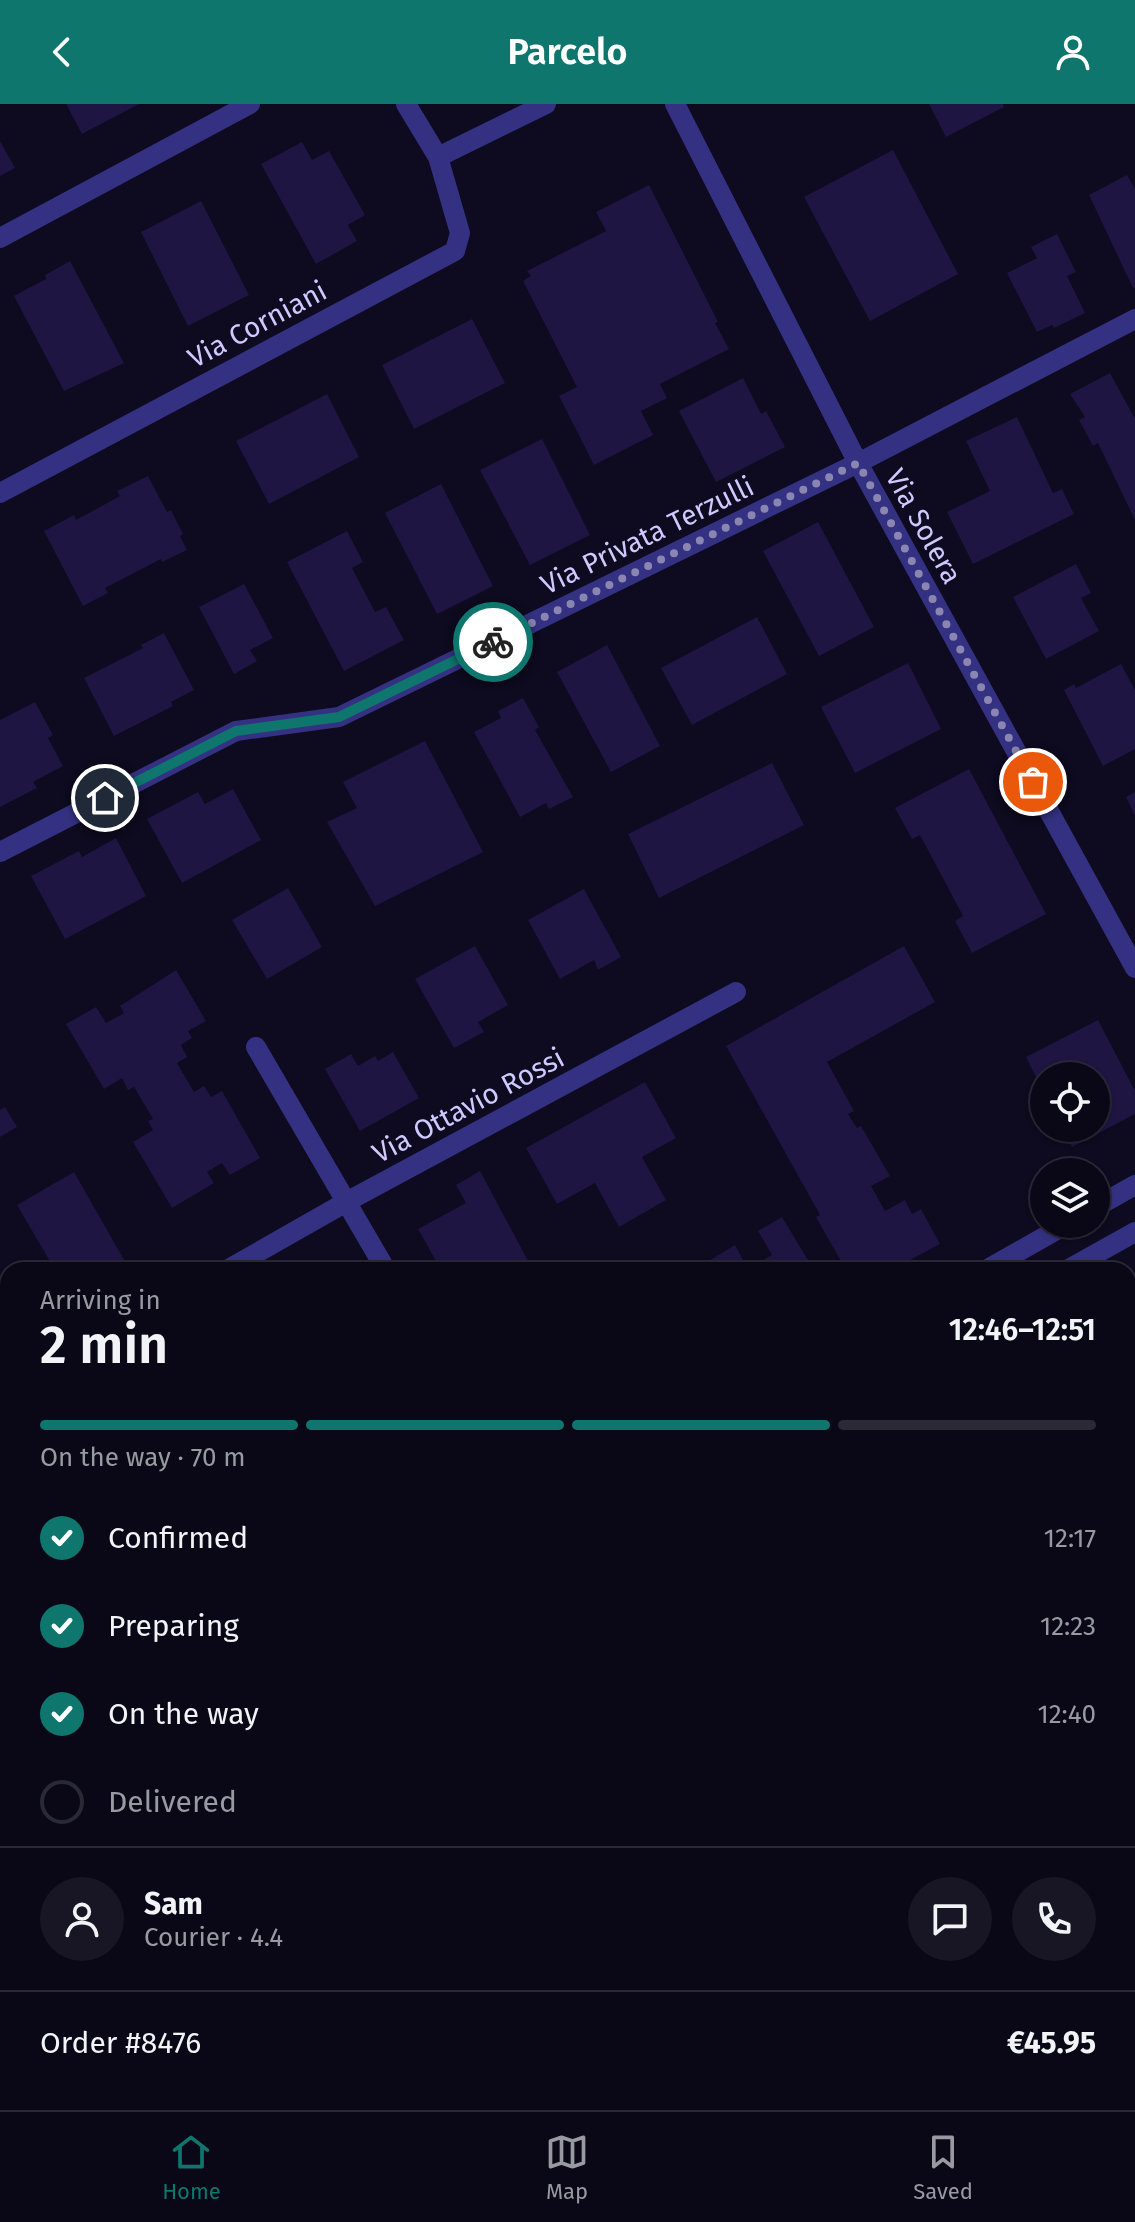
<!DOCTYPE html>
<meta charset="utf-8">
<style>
:root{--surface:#0a0817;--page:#181624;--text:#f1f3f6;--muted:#999aa1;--line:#2a2936;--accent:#0f766e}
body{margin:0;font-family:"Fira Sans",sans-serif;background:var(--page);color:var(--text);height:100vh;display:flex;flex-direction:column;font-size:30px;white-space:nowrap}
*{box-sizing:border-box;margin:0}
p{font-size:26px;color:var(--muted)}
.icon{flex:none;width:44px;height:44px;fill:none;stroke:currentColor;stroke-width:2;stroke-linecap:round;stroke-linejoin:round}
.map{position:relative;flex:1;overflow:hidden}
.panel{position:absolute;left:0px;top:1158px;width:1136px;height:848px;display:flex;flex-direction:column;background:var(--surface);border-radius:24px 24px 0 0;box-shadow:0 2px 6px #0004,0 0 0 2px var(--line)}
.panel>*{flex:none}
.controls{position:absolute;left:1030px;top:958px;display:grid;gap:16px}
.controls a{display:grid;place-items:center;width:80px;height:80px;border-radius:50%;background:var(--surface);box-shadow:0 2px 6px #0004,0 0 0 2px var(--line);font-size:40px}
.pin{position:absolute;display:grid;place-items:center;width:68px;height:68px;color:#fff;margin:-34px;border:4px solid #fff;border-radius:50%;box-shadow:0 2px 8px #0007}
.courier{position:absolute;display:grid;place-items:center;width:80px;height:80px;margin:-40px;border:6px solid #0f766e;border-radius:50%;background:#fff;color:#222;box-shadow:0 2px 10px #0007}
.overview em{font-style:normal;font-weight:600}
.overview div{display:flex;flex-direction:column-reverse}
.overview{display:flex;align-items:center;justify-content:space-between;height:136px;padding:0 40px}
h1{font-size:52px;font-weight:600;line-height:60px}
.bar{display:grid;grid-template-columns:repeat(4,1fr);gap:12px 8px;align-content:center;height:96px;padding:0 40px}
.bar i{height:10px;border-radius:6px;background:var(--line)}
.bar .current{background:var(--accent)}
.bar p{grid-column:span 4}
.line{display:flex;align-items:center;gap:20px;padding:0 40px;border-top:2px solid var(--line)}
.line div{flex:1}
.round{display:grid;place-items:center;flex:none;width:84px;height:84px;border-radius:42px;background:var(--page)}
ol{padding:0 40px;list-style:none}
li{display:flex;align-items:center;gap:24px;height:88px}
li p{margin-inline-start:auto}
li .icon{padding:8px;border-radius:50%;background:var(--accent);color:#fff;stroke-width:4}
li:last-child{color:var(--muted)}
li i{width:44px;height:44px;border:4px solid var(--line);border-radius:50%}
header{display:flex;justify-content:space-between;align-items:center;height:104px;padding:0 40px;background:var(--accent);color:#fff;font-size:36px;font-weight:600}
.dock{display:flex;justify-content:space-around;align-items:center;height:112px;border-top:2px solid var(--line);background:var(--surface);font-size:22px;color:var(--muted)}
.dock a{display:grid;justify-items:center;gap:4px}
.dock .current{color:var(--accent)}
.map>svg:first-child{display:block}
</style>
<header><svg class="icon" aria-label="back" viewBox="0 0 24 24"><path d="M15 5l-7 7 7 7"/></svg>Parcelo<svg class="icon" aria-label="person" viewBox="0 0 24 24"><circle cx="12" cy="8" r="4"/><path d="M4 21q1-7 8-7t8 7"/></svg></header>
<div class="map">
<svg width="1135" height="2006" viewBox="0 0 1135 2006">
<rect width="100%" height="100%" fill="#0e0a1f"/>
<path fill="#1e1542" d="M 66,0 L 139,0 L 82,30 Z
M 929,0 L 1003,0 L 1004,3 L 946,33 Z
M 0,37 L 15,64 L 0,72 Z
M 302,38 L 312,56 L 329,47 L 365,111 L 348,121 L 357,137 L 316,160 L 261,60 Z
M 893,46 L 958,170 L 870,217 L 804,93 Z
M 1127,71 L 1135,85 L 1135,183 L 1133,184 L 1089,91 Z
M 649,81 L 718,218 L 715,219 L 729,245 L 660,280 L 667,294 L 641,307 L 653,331 L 594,361 L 559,292 L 577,283 L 523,177 L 531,172 L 527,167 L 606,127 L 596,108 Z
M 201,97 L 249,191 L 188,222 L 141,128 Z
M 1057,130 L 1076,168 L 1067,172 L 1085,209 L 1054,224 L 1052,221 L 1037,228 L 1007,169 L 1037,154 L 1031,143 Z
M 70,157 L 124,259 L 64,287 L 14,192 L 46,175 L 45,171 Z
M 472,215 L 505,279 L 414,325 L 382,261 Z
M 1110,269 L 1135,315 L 1135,416 L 1098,339 L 1093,342 L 1079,316 L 1085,313 L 1070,290 Z
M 743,274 L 761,310 L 766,307 L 785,343 L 716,378 L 679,307 Z
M 327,290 L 359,353 L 269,400 L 236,337 Z
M 1017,313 L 1053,389 L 1062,385 L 1074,410 L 973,460 L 947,408 L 990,387 L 966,337 Z
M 542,335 L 590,431 L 530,461 L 480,366 Z
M 148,372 L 167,408 L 171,406 L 183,430 L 180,432 L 187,446 L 162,458 L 161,455 L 105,484 L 108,489 L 83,502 L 44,427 L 74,411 L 76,416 L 120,392 L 117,387 Z
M 441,380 L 493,482 L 437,510 L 385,409 Z
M 818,418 L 874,523 L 819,552 L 763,447 Z
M 347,427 L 363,458 L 352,464 L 375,508 L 386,503 L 404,536 L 344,567 L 287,458 Z
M 1076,460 L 1091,489 L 1081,494 L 1099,527 L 1046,555 L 1013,493 Z
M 244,480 L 273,534 L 250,546 L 257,557 L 234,570 L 199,503 Z
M 757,513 L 787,570 L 692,621 L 661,564 Z
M 164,529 L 194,586 L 171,598 L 173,602 L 114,632 L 84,574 L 143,544 L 141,541 Z
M 607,541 L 660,642 L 611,668 L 557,568 Z
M 908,559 L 941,625 L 855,669 L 821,603 Z
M 1121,560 L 1135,586 L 1135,645 L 1103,662 L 1064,586 L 1074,580 L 1076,584 Z
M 523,594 L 539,623 L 535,626 L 573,693 L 549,705 L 546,699 L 520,713 L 474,628 L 501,614 L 498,607 Z
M 35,598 L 53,631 L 48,634 L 63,662 L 33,678 L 37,684 L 0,703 L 0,616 Z
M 425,637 L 483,748 L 375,802 L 327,718 L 357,704 L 343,678 Z
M 772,659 L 804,721 L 659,794 L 628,730 Z
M 969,665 L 1046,810 L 972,849 L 955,817 L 963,812 L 920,731 L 912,735 L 895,704 Z
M 233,685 L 261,736 L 182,779 L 147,715 L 198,688 L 205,700 Z
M 1135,688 L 1135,712 L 1126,693 Z
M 116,734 L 146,792 L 65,835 L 31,772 L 79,747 L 82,753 Z
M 288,784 L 322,843 L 267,875 L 232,816 Z
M 584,785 L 621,853 L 598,866 L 594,856 L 560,875 L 528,816 Z
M 475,842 L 508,901 L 478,918 L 484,928 L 454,944 L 415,875 Z
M 904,842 L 935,898 L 827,958 L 854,1007 L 848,1010 L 857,1024 L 861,1022 L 890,1072 L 871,1082 L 885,1107 L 905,1096 L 912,1110 L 921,1105 L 940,1140 L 897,1163 L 895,1159 L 883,1166 L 846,1166 L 816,1113 L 820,1111 L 726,942 Z
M 176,866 L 206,917 L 188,927 L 192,934 L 181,941 L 187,953 L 177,959 L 194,988 L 204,982 L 211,993 L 222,987 L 260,1054 L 230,1071 L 222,1059 L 207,1068 L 214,1079 L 172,1104 L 133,1038 L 153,1026 L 148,1017 L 153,1015 L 134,983 L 128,986 L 122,974 L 104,985 L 66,920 L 96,903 L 106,919 L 124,909 L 120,902 Z
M 1098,916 L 1135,987 L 1135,1010 L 1072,1043 L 1062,1024 L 1096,1024 L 1096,972 L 1044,972 L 1044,989 L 1026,953 Z
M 393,948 L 419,994 L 360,1027 L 325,965 L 351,950 L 358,962 L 375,952 L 378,957 Z
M 645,978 L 676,1034 L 642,1053 L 666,1096 L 619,1123 L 595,1079 L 557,1100 L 526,1044 Z
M 5,1003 L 17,1023 L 0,1033 L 0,1006 Z
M 480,1067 L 533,1166 L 441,1166 L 418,1125 L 466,1099 L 456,1081 Z
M 74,1068 L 127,1161 L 119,1166 L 55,1166 L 17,1101 Z
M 782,1113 L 814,1166 L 712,1166 L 707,1158 L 735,1141 L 748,1165 L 772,1151 L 758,1127 Z
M 1135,1216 L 1135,1300 L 1128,1304 L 1128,1255 L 1133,1252 L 1128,1244 L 1128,1220 Z
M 1128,1627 L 1135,1639 L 1135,1646 L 1128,1650 Z
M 1135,1709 L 1135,1793 L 1132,1794 L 1128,1787 L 1128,1714 Z
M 8,1844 L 8,1873 L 0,1859 L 0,1848 Z
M 1128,1918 L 1135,1930 L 1135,1958 L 1128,1963 Z
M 76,1998 L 158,1998 L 162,2006 L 80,2006 Z
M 600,1998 L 662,1998 L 666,2006 L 605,2006 Z
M 837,1998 L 910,1998 L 915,2006 L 842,2006 Z"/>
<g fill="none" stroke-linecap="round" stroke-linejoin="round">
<path stroke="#343182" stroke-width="20" d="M 675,0 L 858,359 L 1135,864
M 438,53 L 546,0
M 0,134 L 250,0
M 0,389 L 455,147 L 460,129 L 438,53 L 406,0
M 0,748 L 236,627 L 339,613 L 858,359 L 1135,215
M 256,943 L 386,1166
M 1096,1103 L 1135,1081
M 227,1166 L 348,1097 L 736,888
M 986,1166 L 1067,1120
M 1067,1166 L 1135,1128
M 0,1296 L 8,1291
M 1128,1433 L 1135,1445
M 0,1729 L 8,1725
M 0,1782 L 8,1777
M 0,1971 L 8,1985
M 15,1998 L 20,2006
M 528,1998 L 533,2006
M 974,1998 L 978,2006"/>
</g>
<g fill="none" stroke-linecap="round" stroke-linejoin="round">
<path stroke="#8b86b1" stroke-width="8" stroke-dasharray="0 14.4" d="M 493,538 L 858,359 L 1033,678"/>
<path stroke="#0f766e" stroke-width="10" d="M 105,694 L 236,627 L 339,613 L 493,538"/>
</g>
<g text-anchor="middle" stroke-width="6" stroke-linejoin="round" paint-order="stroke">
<g font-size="28" fill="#cfc9ff" stroke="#0e0a1f">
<text transform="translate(257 220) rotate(-28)" y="10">Via Corniani</text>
<text transform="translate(924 422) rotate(61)" y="10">Via Solera</text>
<text transform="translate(647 431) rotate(-26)" y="10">Via Privata Terzulli</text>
<text transform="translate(468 1001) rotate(-28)" y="10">Via Ottavio Rossi</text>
</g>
</g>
</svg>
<div class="controls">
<a><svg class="icon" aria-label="locate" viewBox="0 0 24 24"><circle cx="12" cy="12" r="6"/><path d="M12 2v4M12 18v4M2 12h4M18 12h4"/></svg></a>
<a><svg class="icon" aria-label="layers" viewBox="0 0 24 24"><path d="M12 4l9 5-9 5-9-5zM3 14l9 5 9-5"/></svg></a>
</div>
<div class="pin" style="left:1033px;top:678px;background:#ea580c"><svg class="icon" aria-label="bag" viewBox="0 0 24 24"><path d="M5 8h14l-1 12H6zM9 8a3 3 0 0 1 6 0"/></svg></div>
<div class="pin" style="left:105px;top:694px;background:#1f2937"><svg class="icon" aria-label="home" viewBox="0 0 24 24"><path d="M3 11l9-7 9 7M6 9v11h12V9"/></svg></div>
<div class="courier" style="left:493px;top:538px"><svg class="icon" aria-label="bike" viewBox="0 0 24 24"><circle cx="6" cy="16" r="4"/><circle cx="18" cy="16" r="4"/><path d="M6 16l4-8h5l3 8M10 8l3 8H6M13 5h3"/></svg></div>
<section class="panel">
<div class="overview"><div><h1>2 min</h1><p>Arriving in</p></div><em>12:46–12:51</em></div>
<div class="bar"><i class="current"></i><i class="current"></i><i class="current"></i><i></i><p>On the way · 70 m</p></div>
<ol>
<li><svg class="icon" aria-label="check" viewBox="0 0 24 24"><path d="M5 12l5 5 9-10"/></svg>Confirmed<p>12:17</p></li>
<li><svg class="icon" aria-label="check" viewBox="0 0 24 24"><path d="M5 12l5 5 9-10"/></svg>Preparing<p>12:23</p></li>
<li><svg class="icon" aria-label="check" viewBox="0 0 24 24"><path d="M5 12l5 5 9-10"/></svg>On the way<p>12:40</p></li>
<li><i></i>Delivered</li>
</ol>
<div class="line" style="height:144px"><a class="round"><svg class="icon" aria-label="person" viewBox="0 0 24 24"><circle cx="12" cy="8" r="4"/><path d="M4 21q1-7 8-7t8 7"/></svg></a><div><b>Sam</b><p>Courier · 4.4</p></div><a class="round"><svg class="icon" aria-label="chat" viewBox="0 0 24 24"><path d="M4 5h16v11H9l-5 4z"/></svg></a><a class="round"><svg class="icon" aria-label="phone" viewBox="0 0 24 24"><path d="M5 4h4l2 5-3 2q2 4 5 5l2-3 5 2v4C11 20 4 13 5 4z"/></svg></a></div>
<div class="line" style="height:104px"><div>Order #8476</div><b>€45.95</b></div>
</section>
</div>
<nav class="dock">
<a class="current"><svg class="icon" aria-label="home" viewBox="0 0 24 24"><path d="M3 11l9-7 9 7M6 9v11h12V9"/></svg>Home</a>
<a><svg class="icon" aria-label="map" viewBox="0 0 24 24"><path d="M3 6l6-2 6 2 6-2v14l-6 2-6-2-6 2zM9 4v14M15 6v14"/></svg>Map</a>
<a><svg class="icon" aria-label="saved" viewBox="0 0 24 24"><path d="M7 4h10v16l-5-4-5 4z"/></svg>Saved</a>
</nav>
